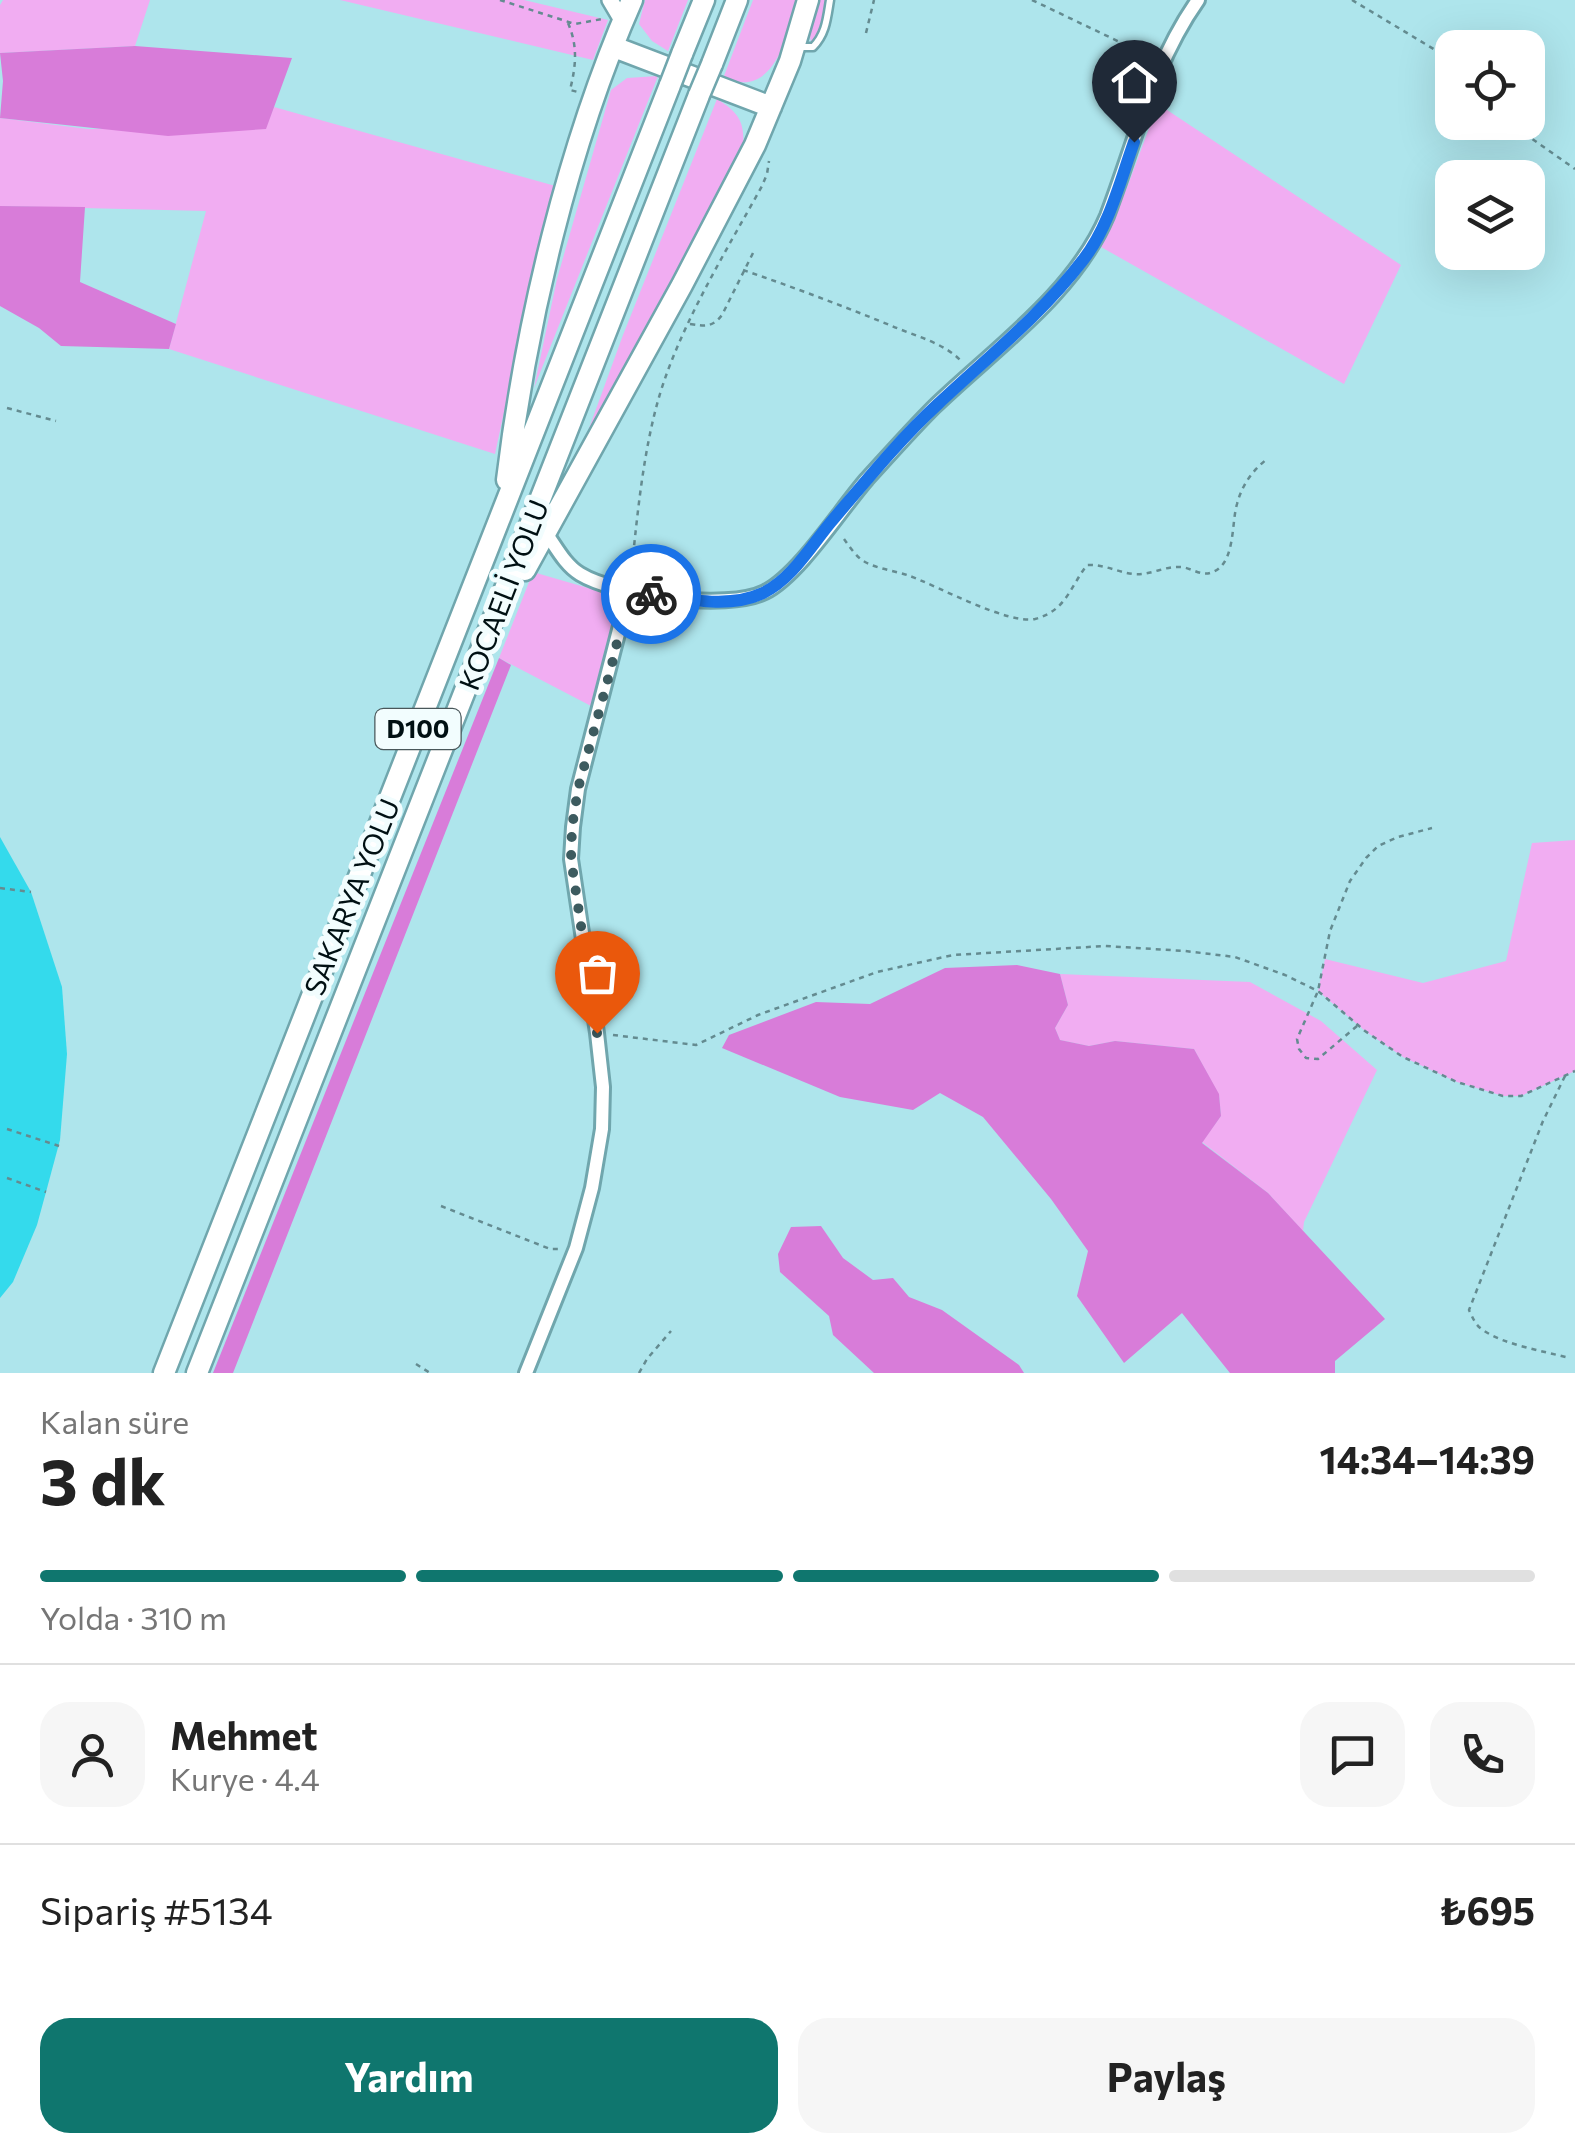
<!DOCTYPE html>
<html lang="tr">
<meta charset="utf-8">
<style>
:root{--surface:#fff;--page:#f6f6f6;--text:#222;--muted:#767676;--line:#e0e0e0;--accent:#0f766e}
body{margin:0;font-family:Commissioner,sans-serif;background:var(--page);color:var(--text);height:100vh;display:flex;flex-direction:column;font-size:38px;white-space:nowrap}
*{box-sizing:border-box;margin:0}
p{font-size:32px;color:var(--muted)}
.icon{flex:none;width:55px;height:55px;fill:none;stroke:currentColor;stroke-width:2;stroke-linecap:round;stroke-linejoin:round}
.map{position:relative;height:1373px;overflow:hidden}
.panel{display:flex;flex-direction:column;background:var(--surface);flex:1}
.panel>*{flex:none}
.controls{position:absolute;left:1435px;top:30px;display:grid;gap:20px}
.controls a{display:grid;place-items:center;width:110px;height:110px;border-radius:20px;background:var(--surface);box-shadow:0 10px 40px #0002;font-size:50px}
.pin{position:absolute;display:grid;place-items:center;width:85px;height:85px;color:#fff;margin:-102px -42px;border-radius:50% 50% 50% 0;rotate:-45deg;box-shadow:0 0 10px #0007}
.pin .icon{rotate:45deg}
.courier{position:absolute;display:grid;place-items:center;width:100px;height:100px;margin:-50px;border:8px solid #1a73e8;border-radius:50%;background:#fff;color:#222;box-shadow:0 2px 12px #0007}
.head em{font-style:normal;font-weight:700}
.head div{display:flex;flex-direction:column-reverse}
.head{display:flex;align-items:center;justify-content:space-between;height:170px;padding:0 40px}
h1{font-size:65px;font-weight:700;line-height:75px}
.bar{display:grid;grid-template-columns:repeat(4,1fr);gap:15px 10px;align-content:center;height:120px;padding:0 40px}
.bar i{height:12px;border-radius:8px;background:var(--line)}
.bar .selected{background:var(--accent)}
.bar p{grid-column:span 4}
.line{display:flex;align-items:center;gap:25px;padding:0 40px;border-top:2px solid var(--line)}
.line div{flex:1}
.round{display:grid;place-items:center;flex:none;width:105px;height:105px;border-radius:30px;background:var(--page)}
.button{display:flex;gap:20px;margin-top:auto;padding:20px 40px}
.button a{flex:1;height:115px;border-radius:30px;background:var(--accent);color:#fff;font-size:40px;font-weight:700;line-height:115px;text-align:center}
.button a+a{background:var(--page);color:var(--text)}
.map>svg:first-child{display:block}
</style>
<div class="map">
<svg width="1575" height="1373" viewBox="0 0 1575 1373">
<rect width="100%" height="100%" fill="#aee5ec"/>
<path fill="#f1adf2" d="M 3,0 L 150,0 L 135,46 L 0,53 L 0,5 Z
M 340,0 L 524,0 L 608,20 L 593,60 Z
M 645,0 L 688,0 L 668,51 L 652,41 L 639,24 Z
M 753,0 L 796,0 C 790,27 778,87 739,82 C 734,81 729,78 724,76 Z
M 818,0 L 830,0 L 825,29 L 813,47 L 809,34 Z
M 658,76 L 534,388 L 557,279 L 611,90 L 627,78 Z
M 717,99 C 741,114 745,123 743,152 L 568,486 L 623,335 Z
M 1158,104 L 1401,265 L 1344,384 L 1101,247 L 1128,185 Z
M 274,107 L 559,187 L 529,296 L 495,454 L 169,349 L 206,211 L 0,206 L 0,118 L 88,129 L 265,129 Z
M 533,572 L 619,597 L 593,707 L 499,658 Z
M 1575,840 L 1575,1071 L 1521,1096 L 1503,1096 L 1457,1082 L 1403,1057 L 1365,1031 L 1318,991 L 1325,959 L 1423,983 L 1506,961 L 1532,843 Z
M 1060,974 L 1250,982 L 1321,1021 L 1377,1070 L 1304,1222 L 1303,1231 L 1268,1193 L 1202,1142 L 1221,1116 L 1219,1095 L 1194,1049 L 1115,1041 L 1089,1046 L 1060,1040 L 1055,1028 L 1068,1005 Z"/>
<path fill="#d87cd9" d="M 135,46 L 292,58 L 266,129 L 168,136 L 0,118 L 3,81 L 0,53 Z
M 0,206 L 85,207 L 80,282 L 176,324 L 169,349 L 61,346 L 39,328 L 0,306 Z
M 499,658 L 511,665 L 233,1373 L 213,1373 Z
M 1017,965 L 1060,974 L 1068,1005 L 1055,1028 L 1060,1040 L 1089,1046 L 1115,1041 L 1194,1049 L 1219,1094 L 1221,1116 L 1202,1143 L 1268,1193 L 1385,1319 L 1335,1361 L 1335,1373 L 1230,1373 L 1182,1313 L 1124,1363 L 1077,1296 L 1088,1251 L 1051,1199 L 983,1117 L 940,1093 L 913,1110 L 840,1097 L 722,1048 L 729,1035 L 816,1002 L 870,1004 L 945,968 Z
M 821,1226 L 843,1258 L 873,1280 L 893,1278 L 909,1297 L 942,1310 L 1019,1365 L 1024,1373 L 874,1373 L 833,1335 L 829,1316 L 780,1272 L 778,1254 L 791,1227 Z"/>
<path fill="#34daec" d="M 0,837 L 31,892 L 62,987 L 67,1054 L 60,1140 L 46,1192 L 37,1225 L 13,1282 L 0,1298 Z"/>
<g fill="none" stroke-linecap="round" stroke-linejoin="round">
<g stroke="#70a6ad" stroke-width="11">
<path id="service" d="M 800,47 L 813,47 C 826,34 827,18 830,0"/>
</g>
<g stroke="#70a6ad" stroke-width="18">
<path id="minor" d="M 546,533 C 556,547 565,565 580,574 C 616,596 727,611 765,592 C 799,575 840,510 867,479 C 889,455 911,430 934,407 C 994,349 1074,294 1107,216 C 1135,143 1152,65 1198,0
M 526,1373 L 576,1248 L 592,1188 L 602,1129 L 603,1087 L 597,1033 L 571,859 L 573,827 L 578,789 L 629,591"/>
</g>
<g stroke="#70a6ad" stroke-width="20">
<path id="tertiary" d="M 610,0 L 623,22"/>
</g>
<g stroke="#70a6ad" stroke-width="25">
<path id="trunk" d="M 614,47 L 771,107
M 682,54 L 704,0
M 712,64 L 737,0
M 507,480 C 526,323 568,145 632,0
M 525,570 L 682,285 L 755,145 L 790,61 L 808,0
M 164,1373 L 670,85
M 197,1373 L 699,95"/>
</g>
<path stroke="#648b90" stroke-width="2.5" stroke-dasharray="5 5" stroke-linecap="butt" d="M 500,0 L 575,24 L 602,19
M 1032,0 L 1151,57
M 1352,0 L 1452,60
M 568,23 C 578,46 576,66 570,90 L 578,92
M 866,33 L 874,0
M 1508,122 L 1575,169
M 743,270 C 793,287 843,306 892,326 C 915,336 945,343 962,362
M 690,324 C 705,326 712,328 722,315 L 753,253
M 7,408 L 56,421
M 844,539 C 850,547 856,557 865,562 C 878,569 896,571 910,576 C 937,586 1009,625 1035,619 C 1066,611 1070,587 1087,565 C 1104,564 1117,572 1133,574 C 1149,576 1164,566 1180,567 C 1190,567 1200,576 1210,573 C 1236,566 1231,524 1237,504 C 1242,485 1252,471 1267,459
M 631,575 C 637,519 642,462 656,408 C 675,334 725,253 762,186 L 767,174 L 769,161
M 0,888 L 31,892
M 1357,1026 L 1318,1059 L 1306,1058 L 1299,1049 L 1297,1039 L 1318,991 L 1330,931 L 1350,881 L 1366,858 L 1378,846 L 1398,837 L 1432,828
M 613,1035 L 696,1045 L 758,1015 L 877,972 L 953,955 L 1105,946 L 1185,951 L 1235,957 L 1285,975 L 1318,991 L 1365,1031 L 1403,1057 L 1457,1082 L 1503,1096 L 1521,1096 L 1575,1071
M 1565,1076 L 1543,1121 L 1469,1310 C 1473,1318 1475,1325 1483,1330 C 1504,1345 1544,1351 1569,1358
M 7,1129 L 59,1146
M 7,1178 L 46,1192
M 441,1206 L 550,1249 L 562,1249
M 416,1364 L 430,1373
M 639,1373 L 647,1359 L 671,1331"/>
<use href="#service" stroke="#fff" stroke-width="6"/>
<use href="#minor" stroke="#fff" stroke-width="12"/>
<use href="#tertiary" stroke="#fff" stroke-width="15"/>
<use href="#trunk" stroke="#fff" stroke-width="20"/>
<g stroke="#70a6ad" stroke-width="25" stroke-linecap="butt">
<path id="trunk-bridge" d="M 670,85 L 682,54
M 699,95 L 712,64"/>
</g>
<use href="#trunk-bridge" stroke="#fff" stroke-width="20"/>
</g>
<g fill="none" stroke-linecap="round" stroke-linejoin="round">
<path stroke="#3d5b5f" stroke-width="10" stroke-dasharray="0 18" d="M 597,1033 L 571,859 L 572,827 L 578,789 L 611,668 L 629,592 L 651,594"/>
<path stroke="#1a73e8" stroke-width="12" d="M 651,594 C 687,599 729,609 763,593 C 792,579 811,546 831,522 C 865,482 899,440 938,404 C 987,358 1042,314 1083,260 C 1109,227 1120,181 1134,142"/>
</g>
<g text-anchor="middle" stroke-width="10" stroke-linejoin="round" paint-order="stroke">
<rect fill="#f2fdfe" stroke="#49575a" stroke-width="2.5" x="375.5" y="709" width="85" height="40" rx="8"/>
<g font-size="25" font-weight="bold" fill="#001013">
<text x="418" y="738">D100</text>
</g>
<g font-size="28" fill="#001013" stroke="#f2fdfe">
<text transform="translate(504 595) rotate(-69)" y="10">KOCAELİ YOLU</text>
<text transform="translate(352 897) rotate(-68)" y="10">SAKARYA YOLU</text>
</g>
</g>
</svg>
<div class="controls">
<a><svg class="icon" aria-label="locate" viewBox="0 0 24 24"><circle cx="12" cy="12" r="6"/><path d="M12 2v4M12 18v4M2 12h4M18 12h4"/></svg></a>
<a><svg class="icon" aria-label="layers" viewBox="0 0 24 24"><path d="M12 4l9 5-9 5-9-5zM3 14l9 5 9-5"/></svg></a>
</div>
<div class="pin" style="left:597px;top:1033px;background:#ea580c"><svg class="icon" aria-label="bag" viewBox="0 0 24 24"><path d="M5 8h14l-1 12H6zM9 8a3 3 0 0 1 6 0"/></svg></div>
<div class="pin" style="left:1134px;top:142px;background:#1f2937"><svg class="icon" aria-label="home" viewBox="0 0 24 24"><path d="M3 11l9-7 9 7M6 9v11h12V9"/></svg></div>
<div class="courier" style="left:651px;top:594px"><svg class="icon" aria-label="bike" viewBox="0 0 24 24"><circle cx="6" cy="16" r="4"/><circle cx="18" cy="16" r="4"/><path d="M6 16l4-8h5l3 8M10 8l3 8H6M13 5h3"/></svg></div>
</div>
<section class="panel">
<div class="head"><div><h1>3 dk</h1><p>Kalan süre</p></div><em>14:34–14:39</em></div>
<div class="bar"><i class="selected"></i><i class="selected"></i><i class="selected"></i><i></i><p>Yolda · 310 m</p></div>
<div class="line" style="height:180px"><a class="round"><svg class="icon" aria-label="person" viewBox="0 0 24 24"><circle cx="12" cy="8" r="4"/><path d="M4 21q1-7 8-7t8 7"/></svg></a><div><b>Mehmet</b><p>Kurye · 4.4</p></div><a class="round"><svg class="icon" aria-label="chat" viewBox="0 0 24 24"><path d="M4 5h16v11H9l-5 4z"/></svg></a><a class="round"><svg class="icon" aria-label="phone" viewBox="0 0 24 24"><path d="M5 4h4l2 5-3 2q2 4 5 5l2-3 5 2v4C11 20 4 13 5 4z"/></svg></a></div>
<div class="line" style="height:130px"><div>Sipariş #5134</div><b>₺695</b></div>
<div class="button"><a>Yardım</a><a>Paylaş</a></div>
</section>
